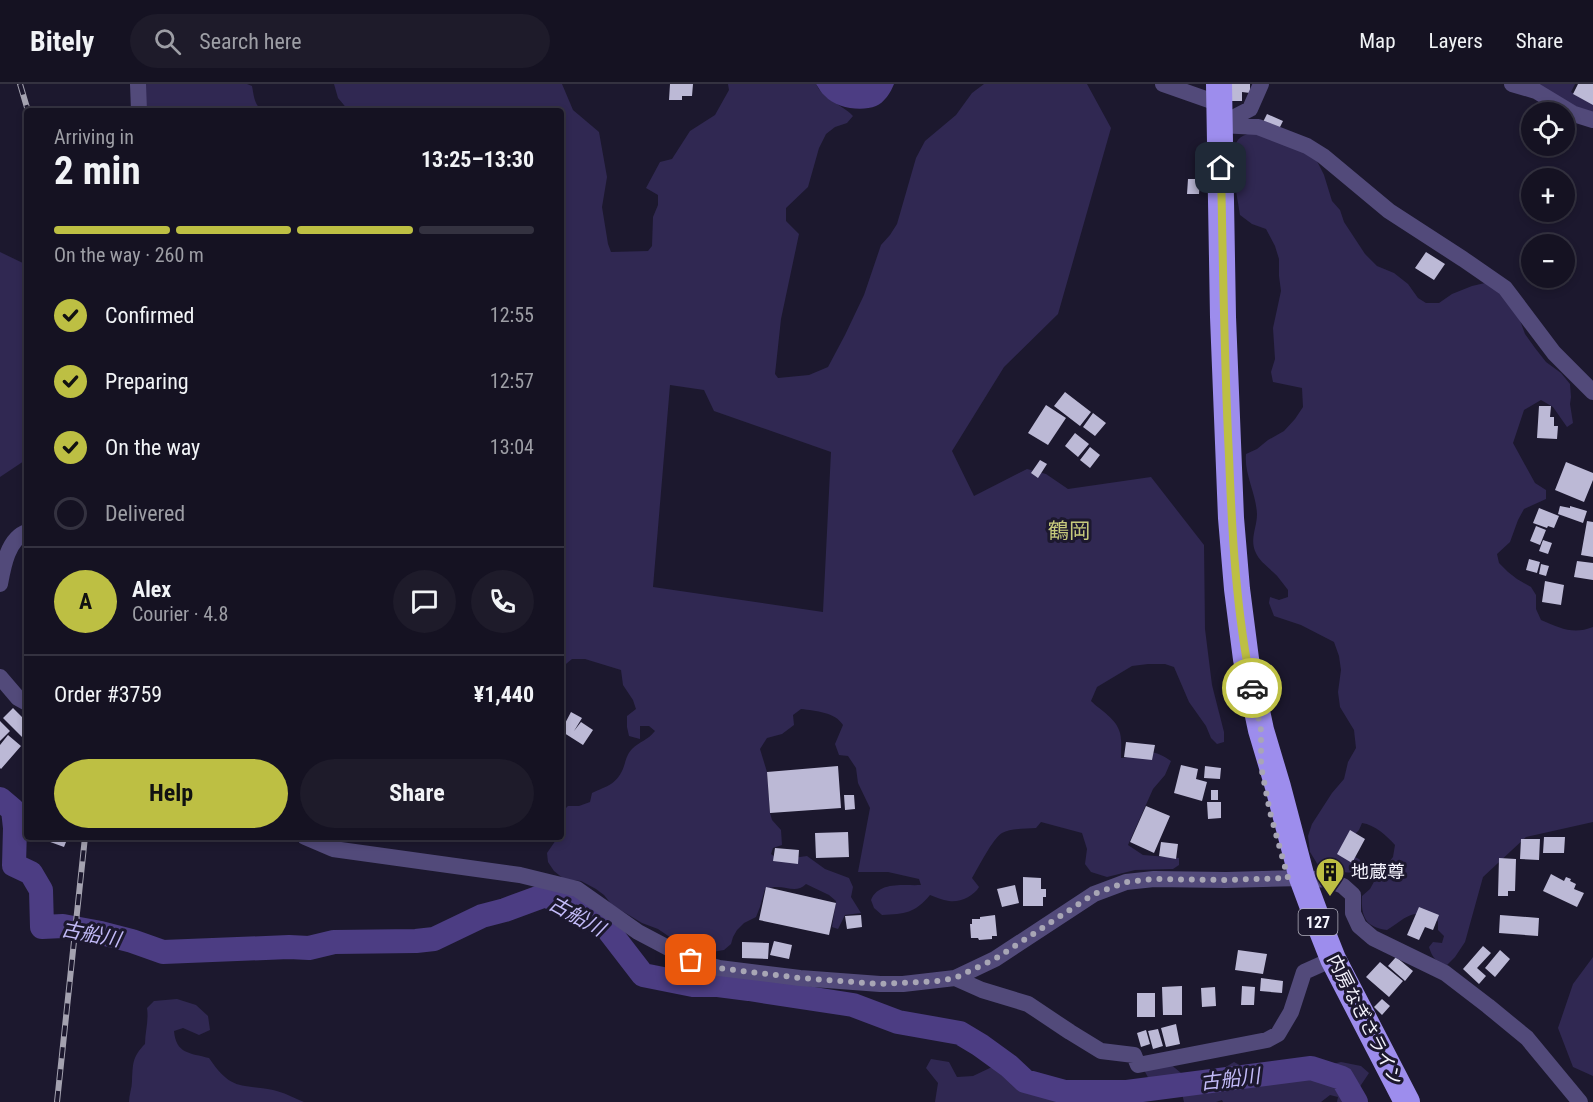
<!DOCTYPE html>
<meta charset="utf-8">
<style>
:root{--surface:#151222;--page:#1e1b2a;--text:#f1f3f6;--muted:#9d9ea5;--line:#343240;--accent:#bdbf43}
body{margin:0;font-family:"Roboto Condensed","Noto Sans JP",sans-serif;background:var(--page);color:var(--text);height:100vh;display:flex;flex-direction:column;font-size:22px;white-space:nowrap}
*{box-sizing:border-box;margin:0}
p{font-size:20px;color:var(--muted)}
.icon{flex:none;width:33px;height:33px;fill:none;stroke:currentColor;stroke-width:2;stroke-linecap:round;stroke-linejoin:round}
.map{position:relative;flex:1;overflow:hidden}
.drawer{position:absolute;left:24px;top:24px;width:540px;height:732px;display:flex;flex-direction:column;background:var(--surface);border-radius:6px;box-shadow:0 3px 9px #0003,0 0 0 2px var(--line)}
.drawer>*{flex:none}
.controls{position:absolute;left:1521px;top:18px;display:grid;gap:12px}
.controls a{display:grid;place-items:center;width:54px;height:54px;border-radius:50%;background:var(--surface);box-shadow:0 3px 9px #0003,0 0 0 2px var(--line);font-size:30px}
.pin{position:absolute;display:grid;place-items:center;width:51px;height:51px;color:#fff;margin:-26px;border-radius:12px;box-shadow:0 3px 9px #0006}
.courier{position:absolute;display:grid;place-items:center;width:60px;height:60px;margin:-30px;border:4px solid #bdbf43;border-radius:50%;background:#fff;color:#222;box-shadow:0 2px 8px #0007}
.summary em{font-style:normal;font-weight:700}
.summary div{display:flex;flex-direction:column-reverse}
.summary{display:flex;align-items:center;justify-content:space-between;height:102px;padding:0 30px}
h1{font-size:39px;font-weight:700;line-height:45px}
.bar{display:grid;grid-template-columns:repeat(4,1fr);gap:9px 6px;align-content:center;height:72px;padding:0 30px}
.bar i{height:8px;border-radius:4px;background:var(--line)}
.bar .on{background:var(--accent)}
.bar p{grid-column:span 4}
.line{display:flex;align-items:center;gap:15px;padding:0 30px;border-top:2px solid var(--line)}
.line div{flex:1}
.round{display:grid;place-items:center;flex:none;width:63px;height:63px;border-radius:32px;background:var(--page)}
ol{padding:0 30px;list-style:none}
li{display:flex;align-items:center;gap:18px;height:66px}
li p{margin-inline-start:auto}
li .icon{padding:6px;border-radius:50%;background:var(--accent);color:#111;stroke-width:4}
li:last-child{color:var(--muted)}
li i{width:33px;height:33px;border:3px solid var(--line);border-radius:50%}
.button{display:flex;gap:12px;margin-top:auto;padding:12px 30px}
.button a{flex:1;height:69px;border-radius:36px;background:var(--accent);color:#111;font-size:24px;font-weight:700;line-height:69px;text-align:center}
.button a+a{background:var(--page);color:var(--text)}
header{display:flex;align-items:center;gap:36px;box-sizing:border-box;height:84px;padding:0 30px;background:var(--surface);border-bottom:2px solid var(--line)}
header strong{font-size:28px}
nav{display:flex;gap:33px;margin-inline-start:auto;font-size:21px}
.search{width:420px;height:54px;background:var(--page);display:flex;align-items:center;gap:15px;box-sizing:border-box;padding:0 21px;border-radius:33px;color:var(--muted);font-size:22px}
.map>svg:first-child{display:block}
</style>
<header>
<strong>Bitely</strong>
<div class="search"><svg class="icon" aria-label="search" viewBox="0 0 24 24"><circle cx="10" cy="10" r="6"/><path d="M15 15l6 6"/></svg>Search here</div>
<nav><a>Map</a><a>Layers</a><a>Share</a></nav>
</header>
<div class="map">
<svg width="1593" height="1018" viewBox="0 0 1593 1018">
<rect width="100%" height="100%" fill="#1c182e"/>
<path fill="#302852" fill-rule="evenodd" d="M 143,0 L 247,0 L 252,2 C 254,12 254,21 263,27 L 142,27 Z
M 334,0 L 562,0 L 573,26 L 599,48 L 607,93 L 602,123 L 608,160 L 611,168 L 648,167 L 652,162 L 653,133 L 658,121 L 658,111 L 646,104 L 660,78 L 672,75 L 690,47 L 715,31 L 729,6 L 728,0 L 816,0 C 823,16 842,20 853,32 L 847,39 L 835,43 L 826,50 L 819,64 L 808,103 L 786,124 L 786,137 L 799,150 L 781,235 L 775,290 L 778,294 L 809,291 L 828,283 L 845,251 L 864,211 L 881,161 L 890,151 L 897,140 L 916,74 L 925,57 L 956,31 L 972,9 L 984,0 L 1087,0 L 1111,44 L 1058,230 L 1004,283 L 952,367 L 974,412 L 1027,385 L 1046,390 L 1068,405 L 1151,393 L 1204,461 L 1205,545 L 1212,601 L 1224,648 L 1224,658 L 1217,660 L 1211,654 L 1206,642 L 1189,618 L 1174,583 L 1165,580 L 1148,580 L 1132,582 L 1097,603 L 1091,617 C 1101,627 1116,634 1120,649 C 1122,657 1121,666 1121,674 C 1129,674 1134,670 1141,669 C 1153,666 1162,671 1171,677 L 1165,691 L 1153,705 L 1128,761 L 1143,771 L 1179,774 L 1179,781 L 1173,785 L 1135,786 L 1107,793 L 1091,788 L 1085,780 L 1087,765 L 1082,749 L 1041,738 L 1036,744 C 1025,745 1011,744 1002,749 C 993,754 978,784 972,794 L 979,803 C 974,812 959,819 949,817 C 942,816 936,813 930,811 C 915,829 905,830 882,831 L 874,824 L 871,816 C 879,797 904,802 921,801 L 919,795 L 888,788 L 858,788 L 870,724 L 858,699 L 856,684 L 848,672 L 839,671 L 835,660 L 843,641 C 835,628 816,627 801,625 L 793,631 L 794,641 L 782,650 L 767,654 L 760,665 L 767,688 L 770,729 L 772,736 L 781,746 L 782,761 L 773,764 L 771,770 L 779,776 L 807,772 L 825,785 L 849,794 L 853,803 L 851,813 L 861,829 L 845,831 L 838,845 L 832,843 L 836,817 L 829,811 L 806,800 C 796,810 787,802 775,803 C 773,803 767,805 765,805 L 760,823 L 756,833 L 744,839 L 737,846 L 733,853 L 731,860 L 724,866 L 712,868 L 680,860 L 658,845 L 642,839 L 612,821 L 604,811 L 596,805 L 581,797 L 564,795 L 554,787 L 548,778 L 547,769 L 558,753 L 561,753 L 561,729 L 568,722 L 579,722 L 590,718 L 592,709 C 607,702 618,700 624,682 C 626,676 627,670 632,665 C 639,658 648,656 655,647 L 649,642 L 640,642 L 640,655 L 629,652 L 627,643 L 627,632 L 636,625 L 633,616 L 623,601 L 621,586 L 585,575 L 572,575 L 561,584 L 561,27 L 349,27 L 338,14 ZM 670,301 L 704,306 L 714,327 L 831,368 L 823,528 L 653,503 Z
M 1535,0 L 1575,0 L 1571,8 L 1585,16 L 1593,17 L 1593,32 Z
M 1262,48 L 1313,69 L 1324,91 L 1332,117 L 1340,126 L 1344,138 L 1365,170 L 1377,182 L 1394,189 L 1408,200 L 1418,214 L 1426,219 L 1439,219 L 1452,210 L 1472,202 L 1485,199 L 1502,206 L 1518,231 L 1525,250 L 1535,264 L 1546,278 L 1561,289 L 1570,300 L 1571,313 L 1570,320 L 1573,339 L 1567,343 L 1553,323 L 1541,316 L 1524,326 L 1513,359 L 1535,399 L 1546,406 L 1546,415 L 1524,425 L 1518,436 L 1510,458 L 1497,470 L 1499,479 L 1508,488 L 1517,495 L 1531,503 L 1536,511 L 1536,525 L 1541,536 C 1560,544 1573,551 1593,543 L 1593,738 L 1526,753 L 1483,793 L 1465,858 L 1455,873 L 1447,881 C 1436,879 1432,873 1429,863 L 1433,858 L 1442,859 L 1444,852 L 1438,846 L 1438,837 C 1412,823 1409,832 1387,846 C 1365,843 1361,832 1362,812 L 1370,805 L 1376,794 L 1393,773 L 1395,761 C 1386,751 1375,741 1362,739 L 1359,746 L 1354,751 L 1347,769 L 1359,775 L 1366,783 C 1343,795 1340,784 1318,781 L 1310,768 L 1308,752 L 1312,740 L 1332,709 L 1344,695 L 1348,678 L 1356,664 L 1354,646 L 1340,623 L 1338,608 L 1341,586 L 1339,572 L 1334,558 L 1301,541 L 1274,532 L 1269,519 L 1270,513 L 1279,516 L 1288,513 L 1288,506 C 1283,500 1279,493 1273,488 C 1266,481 1259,477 1255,467 C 1250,454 1257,443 1257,430 C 1256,409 1244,390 1246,370 L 1257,365 L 1268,356 L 1284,347 L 1295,335 L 1303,323 L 1302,304 L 1273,298 L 1271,288 L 1275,275 L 1273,244 L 1281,207 L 1279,192 L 1279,175 L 1275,162 L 1266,145 L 1252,140 L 1240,131 C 1238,115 1228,71 1236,59 C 1241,49 1252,49 1262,48 Z
M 0,168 L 27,181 L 27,375 L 0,393 Z
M 1593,873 L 1593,992 L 1573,983 L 1558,944 L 1573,900 Z
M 177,915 L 196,921 L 208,932 L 210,946 L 199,951 L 183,944 L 174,947 C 176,970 190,969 209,974 C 231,1006 238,1000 273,1006 C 283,1008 294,1014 304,1018 L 129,1018 C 129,1011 132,1004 132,997 C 133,980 132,973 145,960 C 145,947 149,937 147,924 L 154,917 Z
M 931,975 L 949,978 L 957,993 L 973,992 L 992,983 L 1011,980 L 1035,990 L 1044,1002 L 1062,1011 L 1073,1012 L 1076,1018 L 935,1018 L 938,999 L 926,984 Z
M 1234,978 L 1260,992 L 1276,987 L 1299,992 L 1318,992 L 1328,981 L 1341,978 L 1361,982 L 1369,989 L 1357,1007 L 1360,1018 L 1337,1018 L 1338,1013 L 1330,1011 L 1321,1018 L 1223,1018 L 1222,1016 L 1216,1018 L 1184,1018 L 1180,1001 L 1176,995 L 1163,998 L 1150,997 L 1144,986 L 1169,979 L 1187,994 L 1214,990 Z"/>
<path fill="#4c3d83" d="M 816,0 L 894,0 C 891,8 884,19 876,22 C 861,28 836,24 825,12 C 821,9 819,4 816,0 Z"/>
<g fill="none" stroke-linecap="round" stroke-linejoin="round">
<path stroke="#4c3d83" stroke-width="24" d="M 0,715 L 13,726 L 15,744 L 14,781 L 31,789 L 41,806 L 42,843 L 63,842 L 101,849 L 132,857 L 163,868 L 289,863 L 309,864 L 334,858 L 416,857 L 434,855 L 482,832 L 505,826 L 543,812 L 547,812 L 580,827 L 606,843 L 643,891 L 693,901 L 718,901 L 749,905 L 853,921 L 898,938 L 960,949 L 980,961 L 1009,982 L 1025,997 L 1065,1008 L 1127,1008 L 1311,984 L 1342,994 L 1356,1018"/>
</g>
<path fill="#bcb9d6" d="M 670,0 L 693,0 L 692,12 L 682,12 L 682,16 L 669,16 Z
M 1232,0 L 1250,0 L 1250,9 L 1242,8 L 1242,17 L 1231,17 Z
M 1578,0 L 1593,0 L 1593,21 L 1573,10 Z
M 1267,30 L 1283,37 L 1279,45 L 1263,38 Z
M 1188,95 L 1200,95 L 1199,110 L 1187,110 Z
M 1426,168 L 1445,180 L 1434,196 L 1415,184 Z
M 1065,308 L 1091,328 L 1080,342 L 1054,322 Z
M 1046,321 L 1066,334 L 1048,361 L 1028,349 Z
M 1539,322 L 1551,322 L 1550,333 L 1554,333 L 1554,342 L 1558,342 L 1557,355 L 1537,354 Z
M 1093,329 L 1106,339 L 1095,352 L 1083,343 Z
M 1075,349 L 1089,360 L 1078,373 L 1065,362 Z
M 1090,363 L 1100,371 L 1090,384 L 1080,376 Z
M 1040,376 L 1047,380 L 1038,394 L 1031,389 Z
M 1566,378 L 1593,389 L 1593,396 L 1584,418 L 1555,406 Z
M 1560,422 L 1570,424 L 1570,422 L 1587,427 L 1583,439 L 1558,430 Z
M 1539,424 L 1559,432 L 1554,444 L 1548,442 L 1547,444 L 1533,439 Z
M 1587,437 L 1593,438 L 1593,473 L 1581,471 Z
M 1536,442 L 1546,446 L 1540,461 L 1530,457 Z
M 1543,456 L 1552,459 L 1548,470 L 1539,467 Z
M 1529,475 L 1540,478 L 1537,489 L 1526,486 Z
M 1577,477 L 1593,479 L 1593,496 L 1574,493 Z
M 1541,480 L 1549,482 L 1546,492 L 1539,490 Z
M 1545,497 L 1564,501 L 1561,521 L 1542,518 Z
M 13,624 L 27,638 L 27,658 L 3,634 Z
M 571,628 L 582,634 L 574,647 L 581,638 L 593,646 L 583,661 L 561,647 Z
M 0,637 L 10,647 L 0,657 Z
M 8,651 L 21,662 L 1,685 L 0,684 L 0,661 Z
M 1126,658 L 1155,661 L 1152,676 L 1124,673 Z
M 1181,681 L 1198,685 L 1196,695 L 1207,698 L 1202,717 L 1174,709 Z
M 838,682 L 841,724 L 770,729 L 767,688 Z
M 1205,682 L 1221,684 L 1220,695 L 1204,694 Z
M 1211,706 L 1218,706 L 1218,716 L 1211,716 Z
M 844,711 L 854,711 L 855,725 L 845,726 Z
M 1207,718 L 1221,718 L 1221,734 L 1208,735 Z
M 1146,722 L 1170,732 L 1154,769 L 1130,758 Z
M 1350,746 L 1365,755 L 1352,779 L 1337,770 Z
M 848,748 L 849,773 L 816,774 L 815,749 Z
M 43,753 L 68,753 L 64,763 L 42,755 Z
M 523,753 L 538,753 L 538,757 L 522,757 Z
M 1544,753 L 1565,753 L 1564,769 L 1543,769 Z
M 1521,755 L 1540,755 L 1539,776 L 1520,775 Z
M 1161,758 L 1178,760 L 1176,775 L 1159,772 Z
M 775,764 L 799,766 L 798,780 L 773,777 Z
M 1499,774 L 1516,775 L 1515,807 L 1508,807 L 1508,812 L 1498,812 Z
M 1551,790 L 1564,797 L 1566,793 L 1571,795 L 1570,797 L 1576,800 L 1574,805 L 1584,809 L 1577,823 L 1543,807 Z
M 1023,793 L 1041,794 L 1041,805 L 1046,805 L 1046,813 L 1043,813 L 1043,822 L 1023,822 Z
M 1015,801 L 1019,819 L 1002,823 L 997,805 Z
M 766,803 L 836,819 L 829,851 L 759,836 Z
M 1419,823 L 1439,831 L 1433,846 L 1425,843 L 1419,856 L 1407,851 Z
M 861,831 L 862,843 L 847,845 L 845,832 Z
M 995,831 L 997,852 L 992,852 L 992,855 L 979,856 L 978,854 L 971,854 L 970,840 L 972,840 L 972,835 L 980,835 L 980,833 Z
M 1500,831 L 1539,834 L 1538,852 L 1499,849 Z
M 774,857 L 792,861 L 789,875 L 770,871 Z
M 742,858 L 769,859 L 768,875 L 742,874 Z
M 1483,862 L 1491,869 L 1477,884 L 1486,892 L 1479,900 L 1463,885 Z
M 1238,866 L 1267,870 L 1263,890 L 1235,886 Z
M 1500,866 L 1510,875 L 1495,893 L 1485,884 Z
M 1396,873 L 1413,887 L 1405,897 L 1388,882 Z
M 1380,878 L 1403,897 L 1389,913 L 1366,893 Z
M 1261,894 L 1283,897 L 1282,909 L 1260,907 Z
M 1182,902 L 1182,931 L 1163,931 L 1162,903 Z
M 1242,902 L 1255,903 L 1254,921 L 1241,921 Z
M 1215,903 L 1216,922 L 1202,923 L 1201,904 Z
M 1137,909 L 1155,909 L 1155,933 L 1137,933 Z
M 1382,915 L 1390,922 L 1382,931 L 1374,923 Z
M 1176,940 L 1180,960 L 1166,963 L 1161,944 Z
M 1158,945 L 1163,962 L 1153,965 L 1148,947 Z
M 1146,946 L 1150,960 L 1141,963 L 1137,949 Z"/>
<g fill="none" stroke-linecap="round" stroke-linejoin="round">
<path stroke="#524a7a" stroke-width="16" d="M 138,0 L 139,27
M 1163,0 L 1220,20
M 1512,0 L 1536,7 L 1574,30 L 1593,36
M 1221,40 L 1250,25 L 1261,0
M 1220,41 L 1258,43 L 1307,62 L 1323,72 L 1389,127 L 1463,175 L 1505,204 L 1554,269 L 1593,308
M 0,500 C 3,483 8,454 27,448
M 0,593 L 18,614 L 27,619
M 305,753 L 333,765 L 520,791 L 577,805 L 638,848 L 691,876 L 719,884 L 800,894 L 880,900 L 903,900 L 955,894 L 995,875 L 1094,810 L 1126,798 L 1154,795 L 1226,796 L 1302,794 L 1329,796 L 1343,802 L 1353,811 L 1353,829 L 1359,842 L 1373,854 L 1445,889 L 1488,922 L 1527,954 L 1580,1018
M 955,894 L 982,906 L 1028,920 L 1070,948 L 1101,967 L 1134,971 L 1138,981 L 1267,956 L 1278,950 L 1291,928 L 1304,888 L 1333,875"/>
<path stroke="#9d8ded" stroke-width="26" d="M 1219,0 L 1223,233 L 1231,434 L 1237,505 L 1246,575 L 1261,646 L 1278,703 L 1302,794 L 1318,837 L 1333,875 L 1407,1018"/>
<g stroke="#a4a2b0" stroke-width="6">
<path id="rail" d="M 20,0 L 28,27
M 57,1018 L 85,753"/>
</g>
<use href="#rail" stroke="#1c182e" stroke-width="4" stroke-dasharray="11" stroke-linecap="butt"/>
</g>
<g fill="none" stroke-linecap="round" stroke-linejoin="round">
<path stroke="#a8a6b5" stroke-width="6" stroke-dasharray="0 10.8" d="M 691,876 L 718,884 L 800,894 L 880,900 L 939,897 L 955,894 L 995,875 L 1094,810 L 1126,798 L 1154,795 L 1226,796 L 1288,794 L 1270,728 L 1261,682 L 1261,646 L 1252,604"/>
<path stroke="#bdbf43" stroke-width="8" d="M 1221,84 C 1223,180 1224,276 1229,372 C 1232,449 1236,528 1252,604"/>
</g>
<defs>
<g id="building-pin" transform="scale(1.5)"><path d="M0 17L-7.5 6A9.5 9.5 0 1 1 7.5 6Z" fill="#bdbf43" stroke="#1c182e"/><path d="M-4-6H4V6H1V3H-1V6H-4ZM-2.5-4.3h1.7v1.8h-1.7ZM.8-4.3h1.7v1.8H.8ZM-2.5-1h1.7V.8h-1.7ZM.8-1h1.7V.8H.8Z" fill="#111"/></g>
</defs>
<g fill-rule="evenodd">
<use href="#building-pin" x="1330" y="788"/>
</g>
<g text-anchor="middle" stroke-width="6" stroke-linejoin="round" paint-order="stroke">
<rect fill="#1c182e" stroke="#b3b1bf" stroke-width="1.5" x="1298.5" y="825" width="39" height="26" rx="4.5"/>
<g font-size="16" font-weight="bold" fill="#f4f3fd">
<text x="1318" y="844">127</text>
</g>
<g font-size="18" fill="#f4f3fd" stroke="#1c182e" text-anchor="start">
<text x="1351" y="794">地蔵尊</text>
</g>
<g font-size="18" fill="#f4f3fd" stroke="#1c182e">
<text transform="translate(1365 936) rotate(63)" y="6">内房なぎさライン</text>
</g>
<g font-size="20" font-style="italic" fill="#c3bbf9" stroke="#1c182e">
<text transform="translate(577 832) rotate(29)" y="7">古船川</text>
<text transform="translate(91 850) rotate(11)" y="7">古船川</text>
<text transform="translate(1230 995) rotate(-7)" y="7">古船川</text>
</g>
<g font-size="21" fill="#c7ca7c" stroke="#1c182e">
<text x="1069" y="454">鶴岡</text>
</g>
</g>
</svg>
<div class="controls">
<a><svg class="icon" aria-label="locate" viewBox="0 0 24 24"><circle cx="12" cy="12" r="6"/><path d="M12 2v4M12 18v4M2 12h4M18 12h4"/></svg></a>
<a>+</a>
<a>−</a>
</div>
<div class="pin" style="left:691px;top:876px;background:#ea580c"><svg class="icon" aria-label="bag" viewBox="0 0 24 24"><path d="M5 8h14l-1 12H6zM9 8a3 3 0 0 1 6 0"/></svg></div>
<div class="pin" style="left:1221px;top:84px;background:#1f2937"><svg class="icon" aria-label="home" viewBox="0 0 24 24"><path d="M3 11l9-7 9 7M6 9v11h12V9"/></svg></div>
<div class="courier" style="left:1252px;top:604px"><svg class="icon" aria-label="car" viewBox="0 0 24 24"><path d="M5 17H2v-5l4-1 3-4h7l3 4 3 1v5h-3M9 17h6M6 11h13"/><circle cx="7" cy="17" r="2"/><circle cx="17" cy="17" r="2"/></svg></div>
<section class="drawer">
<div class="summary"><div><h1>2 min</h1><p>Arriving in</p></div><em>13:25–13:30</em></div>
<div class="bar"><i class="on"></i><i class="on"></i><i class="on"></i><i></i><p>On the way · 260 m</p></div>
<ol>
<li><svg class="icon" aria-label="check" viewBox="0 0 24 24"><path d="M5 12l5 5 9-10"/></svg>Confirmed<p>12:55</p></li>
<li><svg class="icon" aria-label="check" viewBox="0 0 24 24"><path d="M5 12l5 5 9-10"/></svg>Preparing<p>12:57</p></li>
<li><svg class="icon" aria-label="check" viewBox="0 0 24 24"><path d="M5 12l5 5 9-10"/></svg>On the way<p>13:04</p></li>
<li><i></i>Delivered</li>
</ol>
<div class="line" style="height:108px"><b class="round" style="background:var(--accent);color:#111">A</b><div><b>Alex</b><p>Courier · 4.8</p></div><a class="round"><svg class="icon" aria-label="chat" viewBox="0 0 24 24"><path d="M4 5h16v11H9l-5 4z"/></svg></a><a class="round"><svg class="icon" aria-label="phone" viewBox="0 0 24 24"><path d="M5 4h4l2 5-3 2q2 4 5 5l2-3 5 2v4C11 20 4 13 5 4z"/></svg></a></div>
<div class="line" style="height:78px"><div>Order #3759</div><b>¥1,440</b></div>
<div class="button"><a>Help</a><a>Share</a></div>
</section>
</div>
